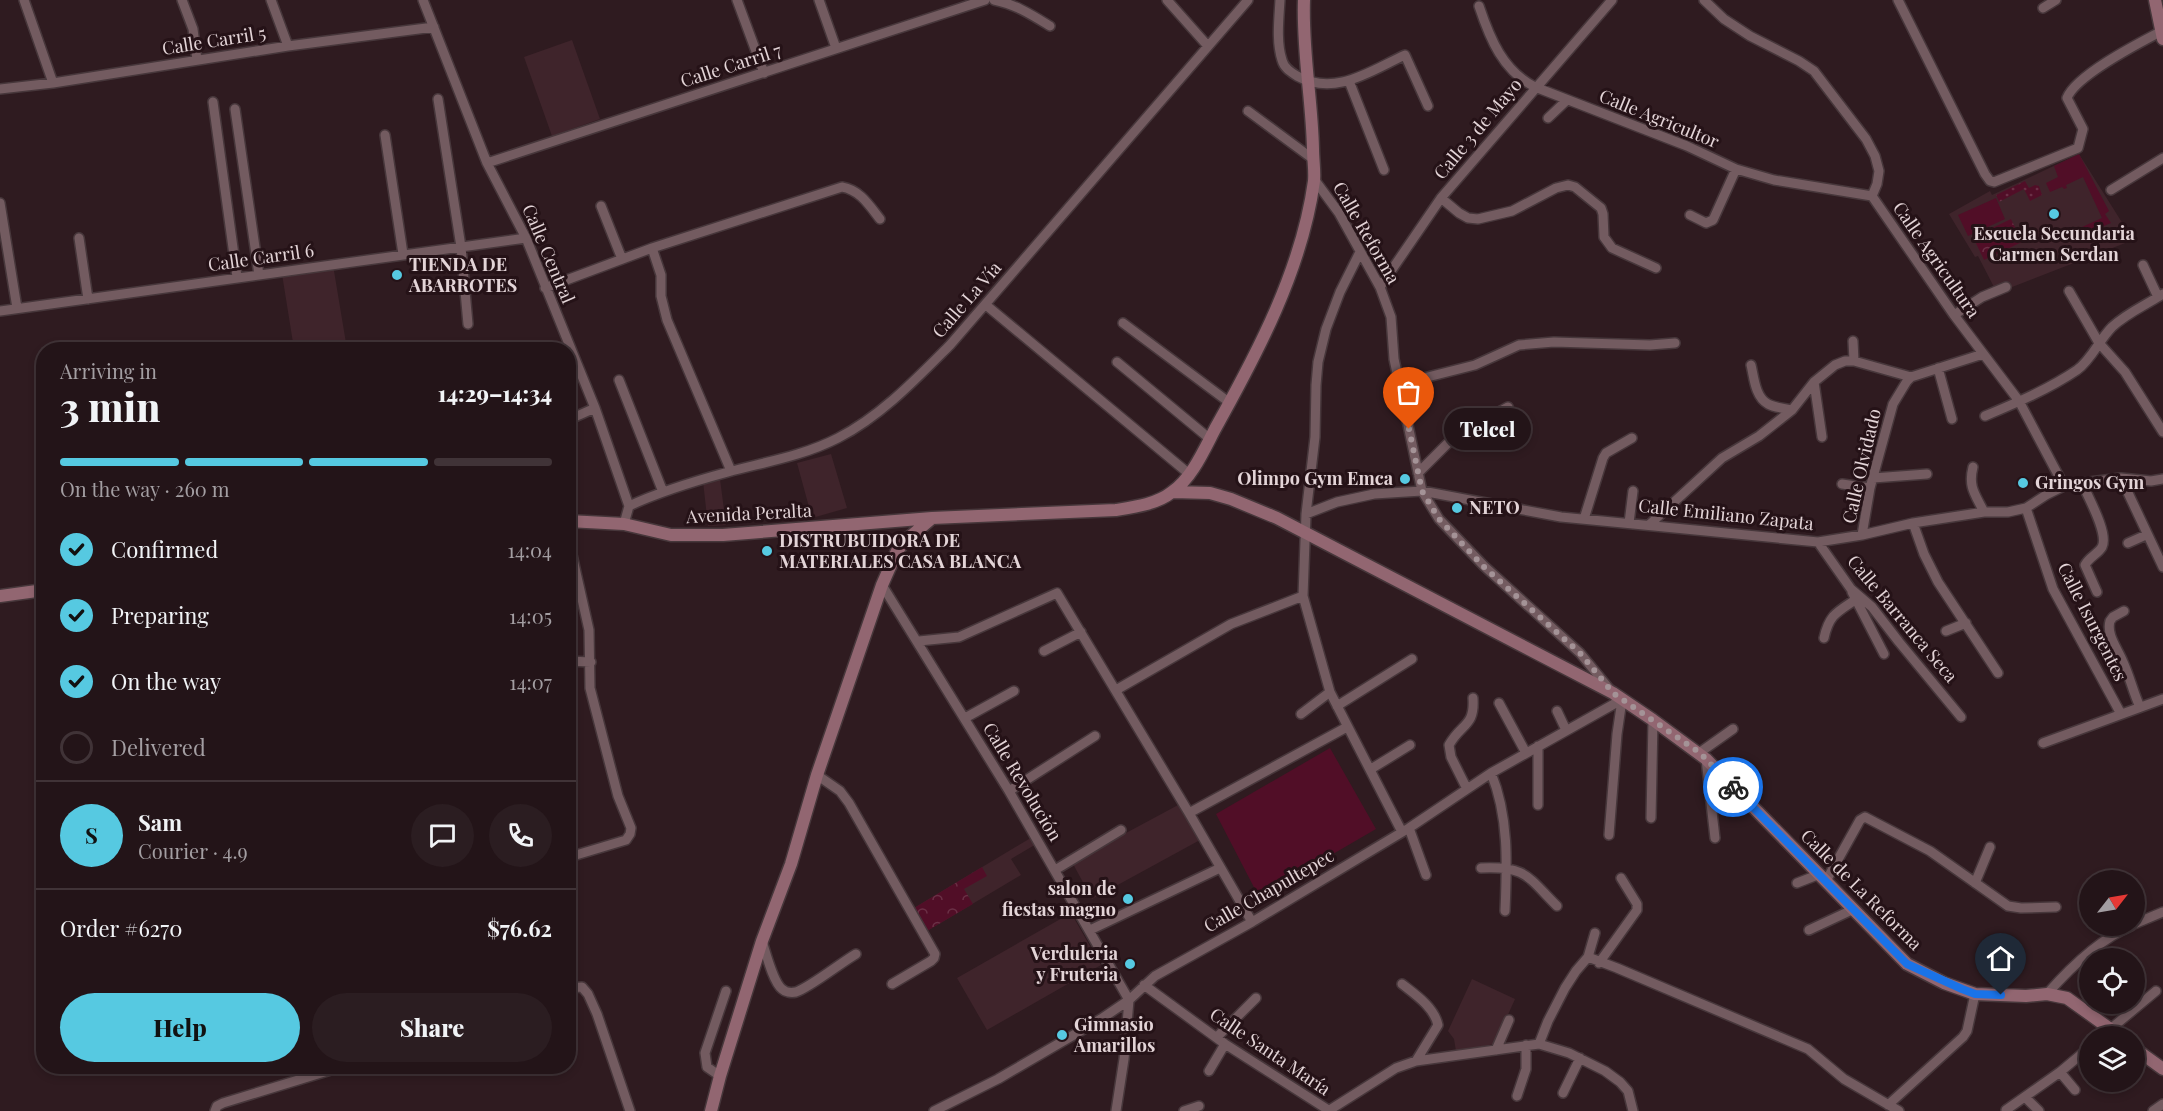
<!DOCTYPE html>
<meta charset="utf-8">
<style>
:root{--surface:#231418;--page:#2b1d21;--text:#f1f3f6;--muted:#a39ea2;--line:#403337;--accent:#56c9e1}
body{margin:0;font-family:"Playfair Display",serif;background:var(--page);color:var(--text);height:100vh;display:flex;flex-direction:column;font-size:22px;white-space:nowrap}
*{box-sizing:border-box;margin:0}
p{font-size:20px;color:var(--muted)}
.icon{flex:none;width:33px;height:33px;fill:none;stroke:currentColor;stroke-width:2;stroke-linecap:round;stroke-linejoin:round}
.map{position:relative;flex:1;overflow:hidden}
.drawer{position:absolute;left:36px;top:342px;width:540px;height:732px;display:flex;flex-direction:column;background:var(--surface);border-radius:24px;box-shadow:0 3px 9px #0003,0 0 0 2px var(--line)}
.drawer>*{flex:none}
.needle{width:39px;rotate:59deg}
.buttons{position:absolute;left:2079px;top:870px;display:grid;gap:12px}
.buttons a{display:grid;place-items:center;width:66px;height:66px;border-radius:50%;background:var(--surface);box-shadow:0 3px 9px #0003,0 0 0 2px var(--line);font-size:30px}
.pin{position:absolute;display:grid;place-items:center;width:51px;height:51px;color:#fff;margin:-62px -26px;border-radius:50% 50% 50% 0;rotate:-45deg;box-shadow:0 0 6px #0007}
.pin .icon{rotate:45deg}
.courier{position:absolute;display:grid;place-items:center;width:60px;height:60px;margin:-30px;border:4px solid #1a73e8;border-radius:50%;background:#fff;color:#222;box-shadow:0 2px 8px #0007}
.bubble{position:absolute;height:42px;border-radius:21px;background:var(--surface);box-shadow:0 3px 9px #0003,0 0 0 2px var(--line);font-size:20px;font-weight:800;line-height:42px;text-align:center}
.headline em{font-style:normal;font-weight:800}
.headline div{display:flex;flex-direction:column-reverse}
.headline{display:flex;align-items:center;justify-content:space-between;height:102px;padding:0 24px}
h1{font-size:39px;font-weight:800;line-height:45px}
.bar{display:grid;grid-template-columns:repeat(4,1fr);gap:9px 6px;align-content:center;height:72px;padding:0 24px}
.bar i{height:8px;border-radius:4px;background:var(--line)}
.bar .selected{background:var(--accent)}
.bar p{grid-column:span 4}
.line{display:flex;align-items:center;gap:15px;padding:0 24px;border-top:2px solid var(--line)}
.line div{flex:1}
.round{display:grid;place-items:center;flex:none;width:63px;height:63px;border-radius:32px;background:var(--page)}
ol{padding:0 24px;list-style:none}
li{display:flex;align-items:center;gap:18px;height:66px}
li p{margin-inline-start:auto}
li .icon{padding:6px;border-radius:50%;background:var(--accent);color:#111;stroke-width:4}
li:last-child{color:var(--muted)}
li i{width:33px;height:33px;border:3px solid var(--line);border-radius:50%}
.cta{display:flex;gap:12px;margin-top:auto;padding:12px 24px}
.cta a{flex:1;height:69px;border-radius:36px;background:var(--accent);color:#111;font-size:24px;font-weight:800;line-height:69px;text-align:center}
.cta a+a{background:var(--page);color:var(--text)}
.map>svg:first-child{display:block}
</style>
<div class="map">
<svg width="2163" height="1111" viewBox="0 0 2163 1111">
<defs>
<pattern id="park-crowns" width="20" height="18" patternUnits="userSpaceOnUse" patternTransform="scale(1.5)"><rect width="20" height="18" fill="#510e27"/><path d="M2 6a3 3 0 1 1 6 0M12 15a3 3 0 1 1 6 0" fill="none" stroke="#6a3046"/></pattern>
<pattern id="garden-dots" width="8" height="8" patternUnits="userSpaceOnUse" patternTransform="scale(1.5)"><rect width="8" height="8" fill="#510e27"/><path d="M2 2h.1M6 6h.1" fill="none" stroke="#6a3046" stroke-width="1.8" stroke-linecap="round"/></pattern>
</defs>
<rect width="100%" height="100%" fill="#2f1b20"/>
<path fill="#3f242b" d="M 572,40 L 600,119 L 552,136 L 524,57 Z
M 2079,154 L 2133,240 L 2007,289 L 1995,289 L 1978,256 L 1975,257 L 1949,214 L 1990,191 L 1992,195 Z
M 333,265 L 347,349 L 294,349 L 282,274 Z
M 831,454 L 847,508 L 812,518 L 797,463 Z
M 720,479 L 726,525 L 708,526 L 703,481 Z
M 1180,804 L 1200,840 L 1092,899 L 1072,862 Z
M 1034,836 L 1038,843 L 1011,859 L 1021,875 L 927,931 L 914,908 Z
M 1071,913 L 1101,965 L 987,1030 L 957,978 Z
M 1472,979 L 1515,999 L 1495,1044 L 1456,1051 L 1454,1039 L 1448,1031 Z"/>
<path fill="#510e27" d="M 2079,154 L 2109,211 L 2105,214 L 2111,223 L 2075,238 L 2071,232 L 2102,218 L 2083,177 L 2066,185 L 2067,188 L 2064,189 L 2062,187 L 2050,192 L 2046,183 L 2058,177 L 2054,166 Z
M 1996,198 L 2005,219 L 1968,236 L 1958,215 Z
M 1330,748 L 1376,829 L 1259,897 L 1216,814 Z"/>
<path fill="url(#park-crowns)" d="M 2011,219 L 2022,242 L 1984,260 L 1973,237 Z
M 982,867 L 987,876 L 964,889 L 973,904 L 927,931 L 914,908 Z"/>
<path fill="url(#garden-dots)" d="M 2025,181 L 2029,188 L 2035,185 L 2039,186 L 2042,195 L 2030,201 L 2024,189 L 1999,202 L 1996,195 Z"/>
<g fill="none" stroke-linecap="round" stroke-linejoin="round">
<g stroke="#47373b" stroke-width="12">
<path id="street" d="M 24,0 L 53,83
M 182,0 L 193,29 L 197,60
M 271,0 L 288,46
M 423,0 L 487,163 L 526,238 L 595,408 L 629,506 L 624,524
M 737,0 L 764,73
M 819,0 L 836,48
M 994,0 C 1015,4 1032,15 1050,26
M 1167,0 L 1207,45
M 1280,0 C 1279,18 1276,42 1282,60 C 1284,68 1291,72 1297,76 C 1335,97 1370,71 1405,55 L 1428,106
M 1704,0 L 1724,19 L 1750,36 L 1799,61 L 1814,71 L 1866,139 L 1875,156 L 1879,171 L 1877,184 L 1872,196
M 1898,0 L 1985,174 L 1990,181 L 1994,182 L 2078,148 L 2083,129 L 2067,98 C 2076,75 2139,43 2162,31
M 1479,6 C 1490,39 1503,71 1535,87 L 1687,146 L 1736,169 L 1774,180 L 1872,196
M 2043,8 L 2056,0
M 1349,81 L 1384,170
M 0,89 L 53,83 L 288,46 L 434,27
M 438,99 L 461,247 L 468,324
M 213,102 L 237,277
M 235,109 L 259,275
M 1248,111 L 1313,159
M 1548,118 L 1567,100
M 385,135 L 403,254
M 487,163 L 985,0
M 1314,179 L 1339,213 L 1380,287 L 1391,317 L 1394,359 L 1422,491 L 1439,519 L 1484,566 L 1580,653 L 1611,691
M 2111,190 L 2163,158
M 1872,196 L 1954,315 L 2019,401 L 2064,486
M 1441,198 L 1459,213 L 1468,218 L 1478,219 L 1512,211 L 1556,188 L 1568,185 L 1575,187 L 1601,208 L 1603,214 L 1604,237 L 1612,248 L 1656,268
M 0,203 L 17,308
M 601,206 L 622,259
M 1690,215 L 1706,223 L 1713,220 L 1736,169
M 79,238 L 88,299
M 652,248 L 661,275 L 661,296 L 667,320 L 731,471
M 1360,252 L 1340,292 L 1326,329 L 1318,362 L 1316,385 L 1315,437 L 1306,514 L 1303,596 L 1330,692 L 1402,832
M 2143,265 L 2158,297
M 1380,287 L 1441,198 L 1612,0
M 545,288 L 652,248 L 842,187 C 860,190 869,205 880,219
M 2069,291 L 2099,343 L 2125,372 L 2163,432
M 986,305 L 1188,473
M 0,311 L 526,238
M 1954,315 L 1982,297 L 2006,287
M 1123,323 L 1230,403
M 1853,341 L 1854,361
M 1117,362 L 1210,439
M 1751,365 C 1754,377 1755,397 1768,404 C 1775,408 1785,408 1792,410
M 1938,368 L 1952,419
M 619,380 L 663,492
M 1814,382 L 1822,437
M 1400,384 L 1475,365 L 1519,345 L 1554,342 L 1650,345 L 1675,343
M 1985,416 C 2016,403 2049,389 2077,370 C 2092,359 2099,340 2112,327 C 2127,313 2146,305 2163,294
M 568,420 L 595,408
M 1973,467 C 1968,487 1975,494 1984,512
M 40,468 L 44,487
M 1418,473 L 1447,444 L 1461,433 L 1508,407
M 1873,478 L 1927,474
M 2121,478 L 2163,567
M 2082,483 C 2088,497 2109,534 2102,547 C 2098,554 2089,557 2085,565 L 2097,592
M 1842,484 L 1870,488
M 629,506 C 661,491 695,481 728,472 C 765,462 803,456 838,438 C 881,416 916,379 950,345 L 1248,0
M 2026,508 L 2053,589 L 2121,714
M 1306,514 L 1337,502 L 1374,494 L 1422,491 L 1561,517 L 1818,542 L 1862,535 L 1913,523 L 1984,512 L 2008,512 L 2026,508 L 2046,495 L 2064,486 L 2082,483 L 2121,478 L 2151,481 L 2163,479
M 1584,519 L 1603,458 L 1606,453 L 1632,438
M 1629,523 L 1633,491
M 1913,523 L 1924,554 L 1938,582 L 1998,673
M 1649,525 L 1722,458 L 1759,436 L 1792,410 L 1814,382 L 1835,365 L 1845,361 L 1854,361 L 1911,377
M 1862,535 L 1870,488 L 1893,404 L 1907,381 L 1911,377 L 1983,354
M 568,537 L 589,630 L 590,688 L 618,796 L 631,828 L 630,834 L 626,840 L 576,855
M 1818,542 L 1851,589 L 1872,607 L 1899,642 L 1961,717
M 2128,543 L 2146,535
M 882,585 L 1009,791 L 1129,1000 L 1124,1059 L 1116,1111
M 1852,592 L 1884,654
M 2124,611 L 2113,617 L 2110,621 C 2106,635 2118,649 2123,662 C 2130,677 2133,692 2140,707
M 1946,631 L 1966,623
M 1824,638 C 1829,615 1837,612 1855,600
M 919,641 L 959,637 L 1057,593 L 1189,813 L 1252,922
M 1044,651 L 1081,632
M 568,661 L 591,662
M 1116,690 L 1231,624 L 1303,596
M 1499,703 L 1526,753
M 1337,706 L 1412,659
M 1557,711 L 1566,730
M 1301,714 L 1330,692
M 965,718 L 1014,691
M 2043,743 L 2163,699
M 1699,753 L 1733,729
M 1706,759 L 1715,838
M 1371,769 L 1410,745
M 1491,773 C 1509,816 1507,865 1505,911
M 817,775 L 840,791 L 849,803 L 935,954 L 934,958 L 931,961 L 892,984
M 1467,789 L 1451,757 L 1449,745 C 1461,723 1475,727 1473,698
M 1009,791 L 1095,736
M 1538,805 L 1538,746
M 1189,813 L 1347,727
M 1651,818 L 1653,720
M 1409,828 L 1426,875
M 1609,835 L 1617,734 L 1622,700
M 1481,868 C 1526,866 1527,876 1557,906
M 1055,870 L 1121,830
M 1826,881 L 1860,820 L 1865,817 L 1930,851 L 2008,906 L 2021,908 L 2056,907
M 1797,883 L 1820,874
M 1975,883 L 1990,847
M 2134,924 L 2163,912
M 1090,930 L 1220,868
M 1809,930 L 1854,909
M 762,941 C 766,953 773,982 782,989 C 785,992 791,993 796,992 C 809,988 842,962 856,954
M 1588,957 L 1617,968 L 1808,1049 L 1844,1079 L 1899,1111
M 1599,963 L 1637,910 L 1637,904 L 1621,878
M 1402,984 C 1416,995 1434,1007 1438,1025 L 1416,1061
M 1144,985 L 1225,1044 L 1330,1111
M 568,988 L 582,987 L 588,994 L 597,1014 L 630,1111
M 2047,994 C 2069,969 2100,939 2131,926
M 2102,1036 L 2156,991
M 1217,1037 L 1256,998
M 1539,1044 L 1548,1021 L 1565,988 L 1576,971 L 1588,957 L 1595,933
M 1496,1050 L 1509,1020
M 1209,1071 L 1225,1044
M 2060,1072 L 2075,1090
M 720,1076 L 707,1067 L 705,1053 L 726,991
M 1563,1093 L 1580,1058
M 1517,1096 L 1526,1069 L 1526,1045
M 2025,1097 L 2039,1111
M 1888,1105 L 1963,1037 L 1967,1031 L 1975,994
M 2006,1110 L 2060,1072 L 2090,1047
M 215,1111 L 217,1106 L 223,1103 L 344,1066
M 934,1111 L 998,1079 L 1101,1019 L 1129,1000 L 1155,976 L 1252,922 L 1409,828 L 1491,773 L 1614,704 L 1619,697
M 1184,1111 L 1199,1106
M 1328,1111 L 1396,1068 L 1416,1061 L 1539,1044 L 1569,1053 L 1605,1071 L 1620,1082 L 1628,1091 L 1633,1111
M 2153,1111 L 2163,1104"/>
</g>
<g stroke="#47373b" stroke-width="15">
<path id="secondary" d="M 2155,0 L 2163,39
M 1173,492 L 1210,493 L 1231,499 L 1277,518 L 1613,693 L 1653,720 L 1706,759 L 1907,964 L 1944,983 L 1975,994 L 2026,996 L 2047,994 L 2067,998 L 2120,1036
M 568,521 L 624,524 L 671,535 L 723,535 L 932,518 L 1116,510 C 1135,507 1157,504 1172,492 C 1192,478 1204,450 1215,429 C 1258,352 1302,269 1314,181 C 1315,171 1313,160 1313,149 C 1312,100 1302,50 1304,0
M 0,596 L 44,590
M 2134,1048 L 2163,1069
M 711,1111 L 720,1076 L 762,941 L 791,864 L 817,775 L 882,585 L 897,551 L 905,541 L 931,519"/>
</g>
<use href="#street" stroke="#735b60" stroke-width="9"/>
<use href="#secondary" stroke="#926671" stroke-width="12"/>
</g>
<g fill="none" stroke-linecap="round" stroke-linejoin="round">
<path stroke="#a49397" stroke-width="6" stroke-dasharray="0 10.8" d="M 1409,429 L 1422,491 L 1439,519 L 1484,567 L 1580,653 L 1613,693 L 1700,753 L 1733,787"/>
<path stroke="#1a73e8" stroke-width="8" d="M 1733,787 L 1907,964 L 1962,989 L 1975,994 L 2001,995"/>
</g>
<g fill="#56c9e1" stroke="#251217" stroke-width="2">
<circle cx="2054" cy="214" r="6"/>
<circle cx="397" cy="275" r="6"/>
<circle cx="1405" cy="479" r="6"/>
<circle cx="2023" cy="483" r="6"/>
<circle cx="1457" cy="508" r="6"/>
<circle cx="767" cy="551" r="6"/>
<circle cx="1128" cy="899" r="6"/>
<circle cx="1130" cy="964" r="6"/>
<circle cx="1062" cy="1035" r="6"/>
</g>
<g text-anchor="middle" stroke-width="6" stroke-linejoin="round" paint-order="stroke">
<g font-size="18" fill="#e3d4d7" stroke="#251217">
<text transform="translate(214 41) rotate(-9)" y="6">Calle Carril 5</text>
<text transform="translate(731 66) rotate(-18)" y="6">Calle Carril 7</text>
<text transform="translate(1659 119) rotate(22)" y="6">Calle Agricultor</text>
<text transform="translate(1478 129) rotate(-50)" y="6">Calle 3 de Mayo</text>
<text transform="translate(1366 233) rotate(60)" y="6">Calle Reforma</text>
<text transform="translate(548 254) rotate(67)" y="6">Calle Central</text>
<text transform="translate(261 258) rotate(-8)" y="6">Calle Carril 6</text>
<text transform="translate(1936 260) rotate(55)" y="6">Calle Agricultura</text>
<text transform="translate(967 300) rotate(-49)" y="6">Calle La Vía</text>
<text transform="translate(1862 466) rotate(-77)" y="6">Calle Olvidado</text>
<text transform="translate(749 514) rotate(-3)" y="6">Avenida Peralta</text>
<text transform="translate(1726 515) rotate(6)" y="6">Calle Emiliano Zapata</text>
<text transform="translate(1902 619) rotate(50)" y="6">Calle Barranca Seca</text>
<text transform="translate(2092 622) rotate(63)" y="6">Calle Isurgentes</text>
<text transform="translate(1022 782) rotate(59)" y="6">Calle Revolución</text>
<text transform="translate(1861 890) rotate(45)" y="6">Calle de La Reforma</text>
<text transform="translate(1269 891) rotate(-30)" y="6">Calle Chapultepec</text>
<text transform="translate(1270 1052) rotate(34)" y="6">Calle Santa María</text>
</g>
<g font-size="18" font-weight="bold" fill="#e3d4d7" stroke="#251217" text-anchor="start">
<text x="2054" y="240" text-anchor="middle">Escuela Secundaria<tspan x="2054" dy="21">Carmen Serdan</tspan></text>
<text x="409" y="271">TIENDA DE<tspan x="409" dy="21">ABARROTES</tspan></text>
<text x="1393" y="485" text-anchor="end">Olimpo Gym Emca</text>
<text x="2035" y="489">Gringos Gym</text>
<text x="1469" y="514">NETO</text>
<text x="779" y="547">DISTRUBUIDORA DE<tspan x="779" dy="21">MATERIALES CASA BLANCA</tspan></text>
<text x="1116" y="895" text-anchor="end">salon de<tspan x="1116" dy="21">fiestas magno</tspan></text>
<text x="1118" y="960" text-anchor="end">Verduleria<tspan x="1118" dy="21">y Fruteria</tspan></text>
<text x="1074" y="1031">Gimnasio<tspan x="1074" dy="21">Amarillos</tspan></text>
</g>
</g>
</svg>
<div class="buttons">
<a><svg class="needle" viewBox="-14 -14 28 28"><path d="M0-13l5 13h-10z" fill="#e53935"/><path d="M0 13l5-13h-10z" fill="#a39ea2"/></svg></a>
<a><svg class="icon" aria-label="locate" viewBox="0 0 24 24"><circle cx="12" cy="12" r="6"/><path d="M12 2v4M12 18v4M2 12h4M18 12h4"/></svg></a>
<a><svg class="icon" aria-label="layers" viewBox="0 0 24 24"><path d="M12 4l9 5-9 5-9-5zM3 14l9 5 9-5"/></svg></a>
</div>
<div class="pin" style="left:1409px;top:429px;background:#ea580c"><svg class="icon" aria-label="bag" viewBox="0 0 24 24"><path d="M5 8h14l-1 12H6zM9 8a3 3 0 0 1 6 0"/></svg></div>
<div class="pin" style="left:2001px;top:995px;background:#1f2937"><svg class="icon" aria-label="home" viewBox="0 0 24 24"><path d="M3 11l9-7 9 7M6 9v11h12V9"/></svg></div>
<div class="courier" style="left:1733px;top:787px"><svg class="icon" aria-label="bike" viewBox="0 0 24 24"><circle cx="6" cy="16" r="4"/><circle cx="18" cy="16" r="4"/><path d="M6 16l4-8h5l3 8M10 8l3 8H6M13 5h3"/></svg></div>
<div class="bubble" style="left:1444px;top:408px;width:87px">Telcel</div>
<section class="drawer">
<div class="headline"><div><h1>3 min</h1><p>Arriving in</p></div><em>14:29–14:34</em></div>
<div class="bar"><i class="selected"></i><i class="selected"></i><i class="selected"></i><i></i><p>On the way · 260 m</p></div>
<ol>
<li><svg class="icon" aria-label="check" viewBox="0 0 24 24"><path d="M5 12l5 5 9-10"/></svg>Confirmed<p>14:04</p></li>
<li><svg class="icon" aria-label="check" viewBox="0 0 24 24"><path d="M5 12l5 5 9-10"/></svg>Preparing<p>14:05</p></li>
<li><svg class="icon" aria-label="check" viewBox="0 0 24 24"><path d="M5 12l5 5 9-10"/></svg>On the way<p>14:07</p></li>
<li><i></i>Delivered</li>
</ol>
<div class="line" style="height:108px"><b class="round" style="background:var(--accent);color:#111">S</b><div><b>Sam</b><p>Courier · 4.9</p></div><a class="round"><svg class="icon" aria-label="chat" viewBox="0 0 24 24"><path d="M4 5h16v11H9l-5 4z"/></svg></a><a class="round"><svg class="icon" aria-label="phone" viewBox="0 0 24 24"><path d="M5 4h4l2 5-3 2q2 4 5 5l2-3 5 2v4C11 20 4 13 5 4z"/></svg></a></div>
<div class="line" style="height:78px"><div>Order #6270</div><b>$76.62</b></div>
<div class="cta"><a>Help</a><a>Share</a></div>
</section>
</div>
